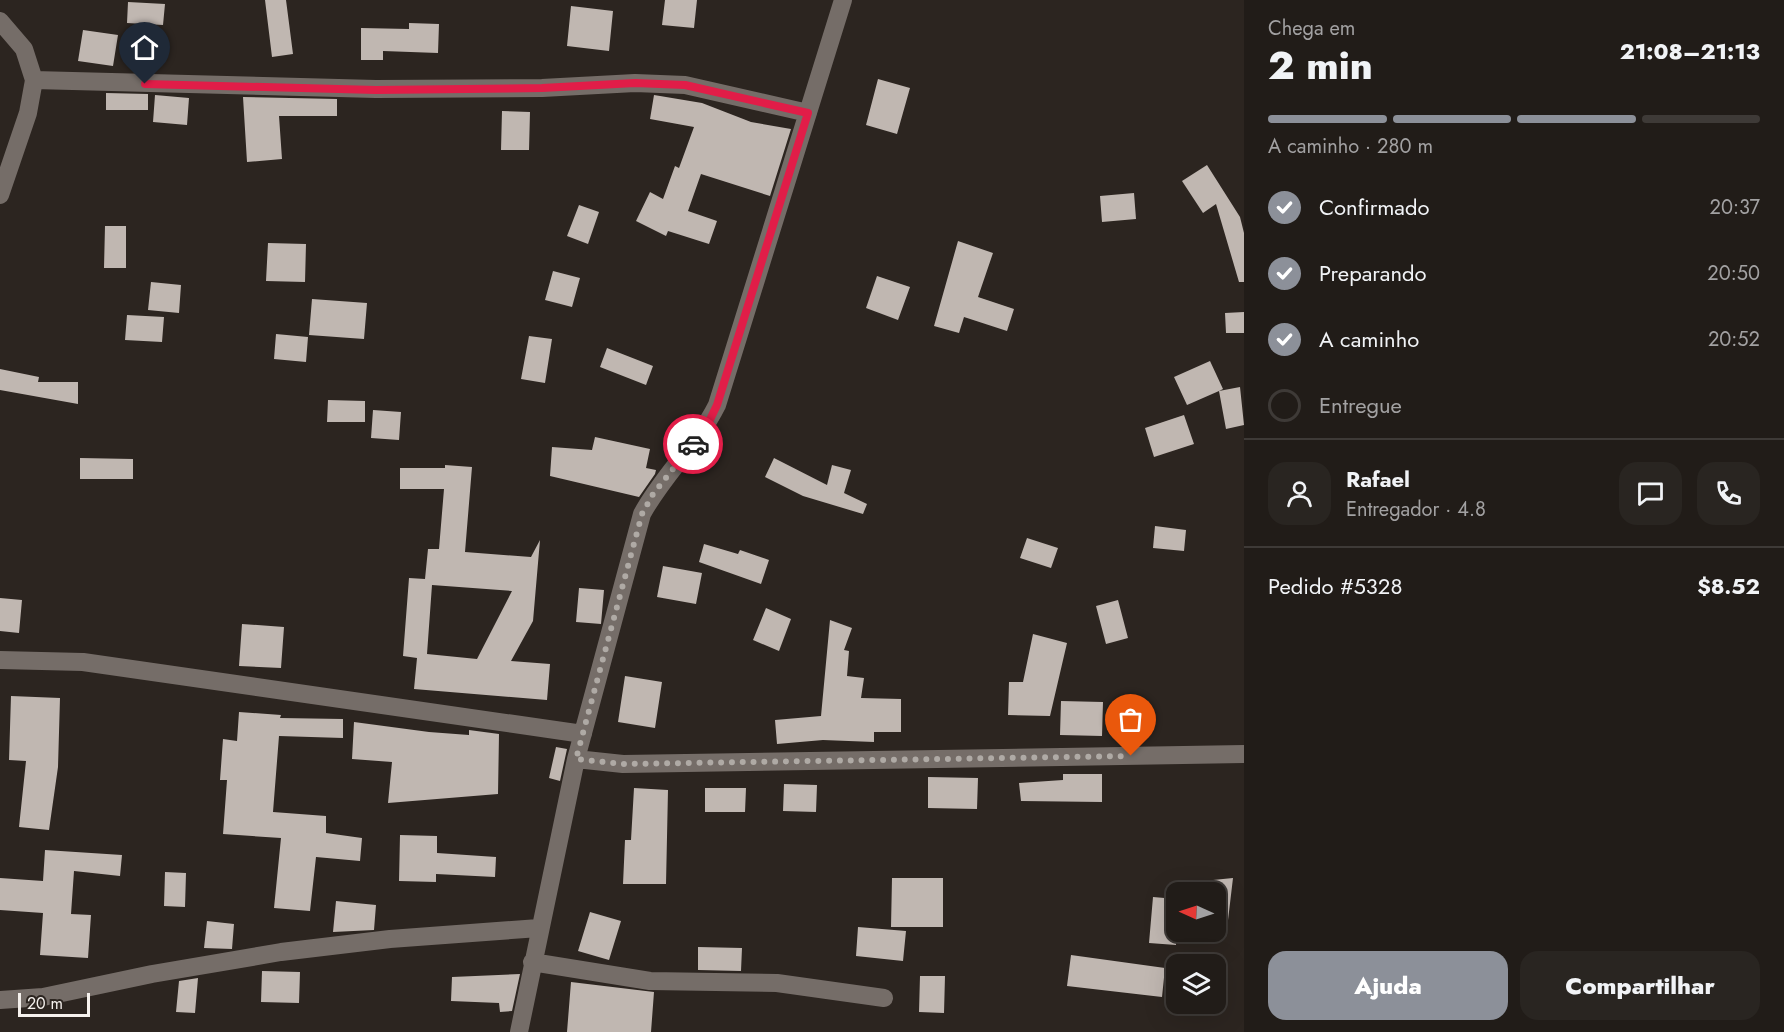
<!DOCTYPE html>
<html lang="pt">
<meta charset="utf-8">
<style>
:root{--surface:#211c18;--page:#292521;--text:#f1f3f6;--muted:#a2a1a2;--line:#3e3a37;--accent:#8c9099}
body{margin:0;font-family:Jost,sans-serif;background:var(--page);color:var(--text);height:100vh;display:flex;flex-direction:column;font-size:22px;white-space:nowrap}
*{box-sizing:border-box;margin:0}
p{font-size:20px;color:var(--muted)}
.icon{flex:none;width:33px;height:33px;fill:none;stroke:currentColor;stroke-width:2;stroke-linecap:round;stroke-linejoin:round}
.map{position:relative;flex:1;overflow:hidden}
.sheet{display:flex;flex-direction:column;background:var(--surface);width:540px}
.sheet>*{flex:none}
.needle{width:39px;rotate:273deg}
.controls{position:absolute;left:1166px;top:882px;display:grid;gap:12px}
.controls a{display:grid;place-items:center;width:60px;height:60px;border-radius:12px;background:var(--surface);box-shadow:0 6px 24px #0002,0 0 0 2px var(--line);font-size:30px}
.scale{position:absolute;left:18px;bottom:15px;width:72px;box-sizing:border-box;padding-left:6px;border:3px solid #f5f1ed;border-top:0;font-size:16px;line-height:21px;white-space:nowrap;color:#f5f1ed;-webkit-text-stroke:4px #2c2520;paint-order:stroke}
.pin{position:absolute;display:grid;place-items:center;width:51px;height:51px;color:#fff;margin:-62px -26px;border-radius:50% 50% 50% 0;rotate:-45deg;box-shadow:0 0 6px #0007}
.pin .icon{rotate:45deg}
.courier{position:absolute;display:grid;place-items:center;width:60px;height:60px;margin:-30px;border:4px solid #e11d48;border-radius:50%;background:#fff;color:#222;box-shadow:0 2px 8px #0007}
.summary em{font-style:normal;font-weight:800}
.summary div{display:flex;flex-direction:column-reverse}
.summary{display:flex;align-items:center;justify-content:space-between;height:102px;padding:0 24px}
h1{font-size:39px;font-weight:800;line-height:45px}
.bar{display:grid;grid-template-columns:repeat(4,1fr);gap:9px 6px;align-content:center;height:72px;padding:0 24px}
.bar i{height:8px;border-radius:4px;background:var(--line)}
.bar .current{background:var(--accent)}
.bar p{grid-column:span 4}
.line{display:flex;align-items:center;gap:15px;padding:0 24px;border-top:2px solid var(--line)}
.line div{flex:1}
.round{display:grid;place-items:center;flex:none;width:63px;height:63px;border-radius:18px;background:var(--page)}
ol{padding:0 24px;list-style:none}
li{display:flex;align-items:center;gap:18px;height:66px}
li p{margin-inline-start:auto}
li .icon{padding:6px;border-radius:50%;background:var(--accent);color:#fff;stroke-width:4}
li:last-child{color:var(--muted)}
li i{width:33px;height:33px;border:3px solid var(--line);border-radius:50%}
.primary-button{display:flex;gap:12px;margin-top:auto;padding:12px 24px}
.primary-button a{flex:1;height:69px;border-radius:18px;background:var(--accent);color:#fff;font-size:24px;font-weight:800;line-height:69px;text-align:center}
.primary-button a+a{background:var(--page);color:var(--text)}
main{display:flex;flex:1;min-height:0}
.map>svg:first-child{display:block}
</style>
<main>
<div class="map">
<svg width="1244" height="1032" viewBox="0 0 1244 1032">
<rect width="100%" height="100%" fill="#2c2520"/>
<path fill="#c0b7b1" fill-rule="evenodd" d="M 265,0 L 286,0 L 293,54 L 272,57 Z
M 665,0 L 697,0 L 694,28 L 662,25 Z
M 128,2 L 165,4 L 163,25 L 127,23 Z
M 571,6 L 613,11 L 609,51 L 567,46 Z
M 409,23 L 439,24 L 438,53 L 383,51 L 383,60 L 361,60 L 361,28 L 409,29 Z
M 83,30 L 118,35 L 113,66 L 78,61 Z
M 878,79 L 910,88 L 897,134 L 866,125 Z
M 106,93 L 148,94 L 148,110 L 106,110 Z
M 155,95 L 189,98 L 187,125 L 153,122 Z
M 654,95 L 702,103 L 751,122 L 791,129 L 770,196 L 701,174 L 688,211 L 717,221 L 709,244 L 668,231 L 666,236 L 636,221 L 650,192 L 663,199 L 675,166 L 679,168 L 694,127 L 650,119 Z
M 243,97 L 337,99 L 337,116 L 279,116 L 282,159 L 247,162 Z
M 502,111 L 530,112 L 529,150 L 501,150 Z
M 1207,165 L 1240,217 L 1244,233 L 1244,282 L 1239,282 L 1216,204 L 1203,213 L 1182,181 Z
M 1134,193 L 1136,219 L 1102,222 L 1100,196 Z
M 579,205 L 599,212 L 588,244 L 567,236 Z
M 105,226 L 126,226 L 126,268 L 104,268 Z
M 958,241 L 993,253 L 978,297 L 1014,309 L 1007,331 L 964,317 L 959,333 L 934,326 Z
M 268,243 L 306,244 L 305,282 L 266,281 Z
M 553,271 L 580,278 L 572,307 L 545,300 Z
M 877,276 L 910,287 L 898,320 L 866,308 Z
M 151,282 L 181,285 L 179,313 L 148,310 Z
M 312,299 L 367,303 L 364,339 L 309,335 Z
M 1244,312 L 1244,333 L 1226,333 L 1225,313 Z
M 127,315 L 164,317 L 162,342 L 125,340 Z
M 276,334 L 308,337 L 306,362 L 274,359 Z
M 529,336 L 552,339 L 545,383 L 521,379 Z
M 607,348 L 653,366 L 646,385 L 600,367 Z
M 1210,361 L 1223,389 L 1219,391 L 1240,387 L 1244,425 L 1226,429 L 1219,391 L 1187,405 L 1174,377 Z
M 0,369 L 39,377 L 38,382 L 78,382 L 78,404 L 0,390 Z
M 328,400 L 365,401 L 365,422 L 327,422 Z
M 373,410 L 401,412 L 399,440 L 371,438 Z
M 1184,415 L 1194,444 L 1154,457 L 1145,428 Z
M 595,437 L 650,449 L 646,468 L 656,470 L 655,474 L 639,497 L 550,476 L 552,447 L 592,450 Z
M 80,458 L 133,459 L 133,479 L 80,479 Z
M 774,458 L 827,485 L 832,465 L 851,470 L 844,493 L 867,504 L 863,514 L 803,496 L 765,477 Z
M 445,465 L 472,467 L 465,552 L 531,557 L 540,540 L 533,621 L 511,661 L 550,664 L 547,700 L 414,689 L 417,658 L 403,656 L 409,578 L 425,579 L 428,549 L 439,549 L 444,489 L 400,489 L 400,468 L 445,468 ZM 432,585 L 512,591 L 477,659 L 427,654 Z
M 1155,526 L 1186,530 L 1184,551 L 1153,548 Z
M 1027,538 L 1058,548 L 1051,568 L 1020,558 Z
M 704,544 L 738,554 L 740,550 L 769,560 L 761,584 L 699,562 Z
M 663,566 L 702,573 L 696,604 L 657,597 Z
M 579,588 L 604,590 L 601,624 L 576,622 Z
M 0,598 L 22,600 L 19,633 L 0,631 Z
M 1118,600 L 1128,638 L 1106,644 L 1096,606 Z
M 766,608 L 791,619 L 779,651 L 753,640 Z
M 830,620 L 852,628 L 844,650 L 849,651 L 847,676 L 864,678 L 861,698 L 901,699 L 901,732 L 874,732 L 874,742 L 823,740 L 777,744 L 775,720 L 821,716 Z
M 242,624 L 284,627 L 281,668 L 239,666 Z
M 1033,634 L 1067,643 L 1050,716 L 1008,715 L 1009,682 L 1023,682 Z
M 625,676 L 662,682 L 655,728 L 618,722 Z
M 11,696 L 60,698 L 58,767 L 49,830 L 19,827 L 26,761 L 9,760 Z
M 1061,701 L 1103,702 L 1102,736 L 1060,735 Z
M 239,712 L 281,715 L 280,718 L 343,719 L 343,738 L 279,736 L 273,812 L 326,816 L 326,833 L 362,838 L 360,861 L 316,857 L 310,911 L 274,908 L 281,838 L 223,834 L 227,780 L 220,780 L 223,739 L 237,741 Z
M 354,722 L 429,732 L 469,735 L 469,730 L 499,734 L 498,794 L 388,803 L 392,762 L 352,759 Z
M 556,747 L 567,749 L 560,781 L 549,778 Z
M 1063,774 L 1102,774 L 1102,802 L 1021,801 L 1019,783 L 1063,780 Z
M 928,777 L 978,778 L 977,809 L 928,808 Z
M 784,784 L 817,785 L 816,812 L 783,811 Z
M 634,788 L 668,790 L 666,884 L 623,884 L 625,840 L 631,840 Z
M 705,788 L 746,788 L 745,812 L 705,812 Z
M 400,835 L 437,836 L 437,853 L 496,857 L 495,877 L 436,874 L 436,882 L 399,881 Z
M 45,850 L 122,855 L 120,876 L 74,871 L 71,914 L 91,915 L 88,958 L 40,955 L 43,913 L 0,910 L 0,878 L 43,881 Z
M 165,872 L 186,873 L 185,907 L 164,906 Z
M 892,878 L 943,878 L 943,927 L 891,927 Z
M 1233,878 L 1226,937 L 1218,937 L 1213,880 Z
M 1153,897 L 1176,899 L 1176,945 L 1149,943 Z
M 336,901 L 376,905 L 374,930 L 333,932 Z
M 590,912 L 621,921 L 609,960 L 578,951 Z
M 207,921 L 234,924 L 232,949 L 204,948 Z
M 858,927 L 906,931 L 903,961 L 856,956 Z
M 698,947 L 742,948 L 741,971 L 698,970 Z
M 1071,955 L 1165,968 L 1162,997 L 1067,986 Z
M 262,971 L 300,972 L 299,1003 L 261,1002 Z
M 520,974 L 512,1011 L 500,1012 L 499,1003 L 451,1001 L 452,977 Z
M 920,976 L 945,976 L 944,1013 L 919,1012 Z
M 198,978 L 195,1013 L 176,1012 L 179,981 Z
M 571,982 L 654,992 L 651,1032 L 567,1032 Z"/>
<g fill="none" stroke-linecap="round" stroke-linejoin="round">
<path stroke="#756d68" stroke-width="18" d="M 0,21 L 24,49 L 34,80 L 28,113 L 0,195
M 34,80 L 376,89 L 542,88 L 635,83 L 685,85 L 808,113
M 0,660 L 83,662 L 583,734
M 576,759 L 623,764 L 1244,754
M 532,962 L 650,981 L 777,983 L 884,998
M 0,1000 L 43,997 L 152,974 L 281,952 L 390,939 L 539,928
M 519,1032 L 576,759 L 642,514 C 663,475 697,445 717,405 L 843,0"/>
</g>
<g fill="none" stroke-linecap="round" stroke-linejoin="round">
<path stroke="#afaaa5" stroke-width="6" stroke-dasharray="0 10.8" d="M 693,444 L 653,494 L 642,514 L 576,759 L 623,764 L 1131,756"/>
<path stroke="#e11d48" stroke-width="8" d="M 145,84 L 376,90 L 542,88 L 635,83 L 685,85 L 808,113 L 717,405 L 705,430 L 693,444"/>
</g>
</svg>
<div class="controls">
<a><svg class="needle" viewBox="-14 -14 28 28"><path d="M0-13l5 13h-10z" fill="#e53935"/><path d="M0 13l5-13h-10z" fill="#a2a1a2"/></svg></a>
<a><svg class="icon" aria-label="layers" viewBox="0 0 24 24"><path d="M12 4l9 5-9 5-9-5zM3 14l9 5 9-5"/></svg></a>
</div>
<div class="scale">20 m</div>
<div class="pin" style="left:1131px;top:756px;background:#ea580c"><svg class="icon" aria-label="bag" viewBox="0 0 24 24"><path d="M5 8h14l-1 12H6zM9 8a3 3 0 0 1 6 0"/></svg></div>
<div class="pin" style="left:145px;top:84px;background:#1f2937"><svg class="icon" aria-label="home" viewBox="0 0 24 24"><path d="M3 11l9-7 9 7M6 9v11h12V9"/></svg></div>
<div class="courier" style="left:693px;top:444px"><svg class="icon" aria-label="car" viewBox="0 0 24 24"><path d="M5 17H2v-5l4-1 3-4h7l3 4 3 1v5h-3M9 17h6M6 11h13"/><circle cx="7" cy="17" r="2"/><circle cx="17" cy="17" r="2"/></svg></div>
</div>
<section class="sheet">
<div class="summary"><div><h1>2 min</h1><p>Chega em</p></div><em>21:08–21:13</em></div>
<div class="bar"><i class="current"></i><i class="current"></i><i class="current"></i><i></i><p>A caminho · 280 m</p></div>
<ol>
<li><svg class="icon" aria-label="check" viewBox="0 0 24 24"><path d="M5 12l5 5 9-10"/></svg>Confirmado<p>20:37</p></li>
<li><svg class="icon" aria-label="check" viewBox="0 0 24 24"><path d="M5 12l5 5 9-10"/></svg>Preparando<p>20:50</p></li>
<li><svg class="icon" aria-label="check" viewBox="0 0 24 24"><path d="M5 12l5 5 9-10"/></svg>A caminho<p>20:52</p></li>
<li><i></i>Entregue</li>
</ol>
<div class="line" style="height:108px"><a class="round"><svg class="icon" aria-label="person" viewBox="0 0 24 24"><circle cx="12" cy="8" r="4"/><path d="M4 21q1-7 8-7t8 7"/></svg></a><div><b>Rafael</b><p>Entregador · 4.8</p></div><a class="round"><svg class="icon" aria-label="chat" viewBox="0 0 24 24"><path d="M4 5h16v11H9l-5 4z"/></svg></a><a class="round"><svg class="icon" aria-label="phone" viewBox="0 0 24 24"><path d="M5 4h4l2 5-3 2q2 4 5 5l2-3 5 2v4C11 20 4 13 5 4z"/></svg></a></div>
<div class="line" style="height:78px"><div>Pedido #5328</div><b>$8.52</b></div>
<div class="primary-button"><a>Ajuda</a><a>Compartilhar</a></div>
</section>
</main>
